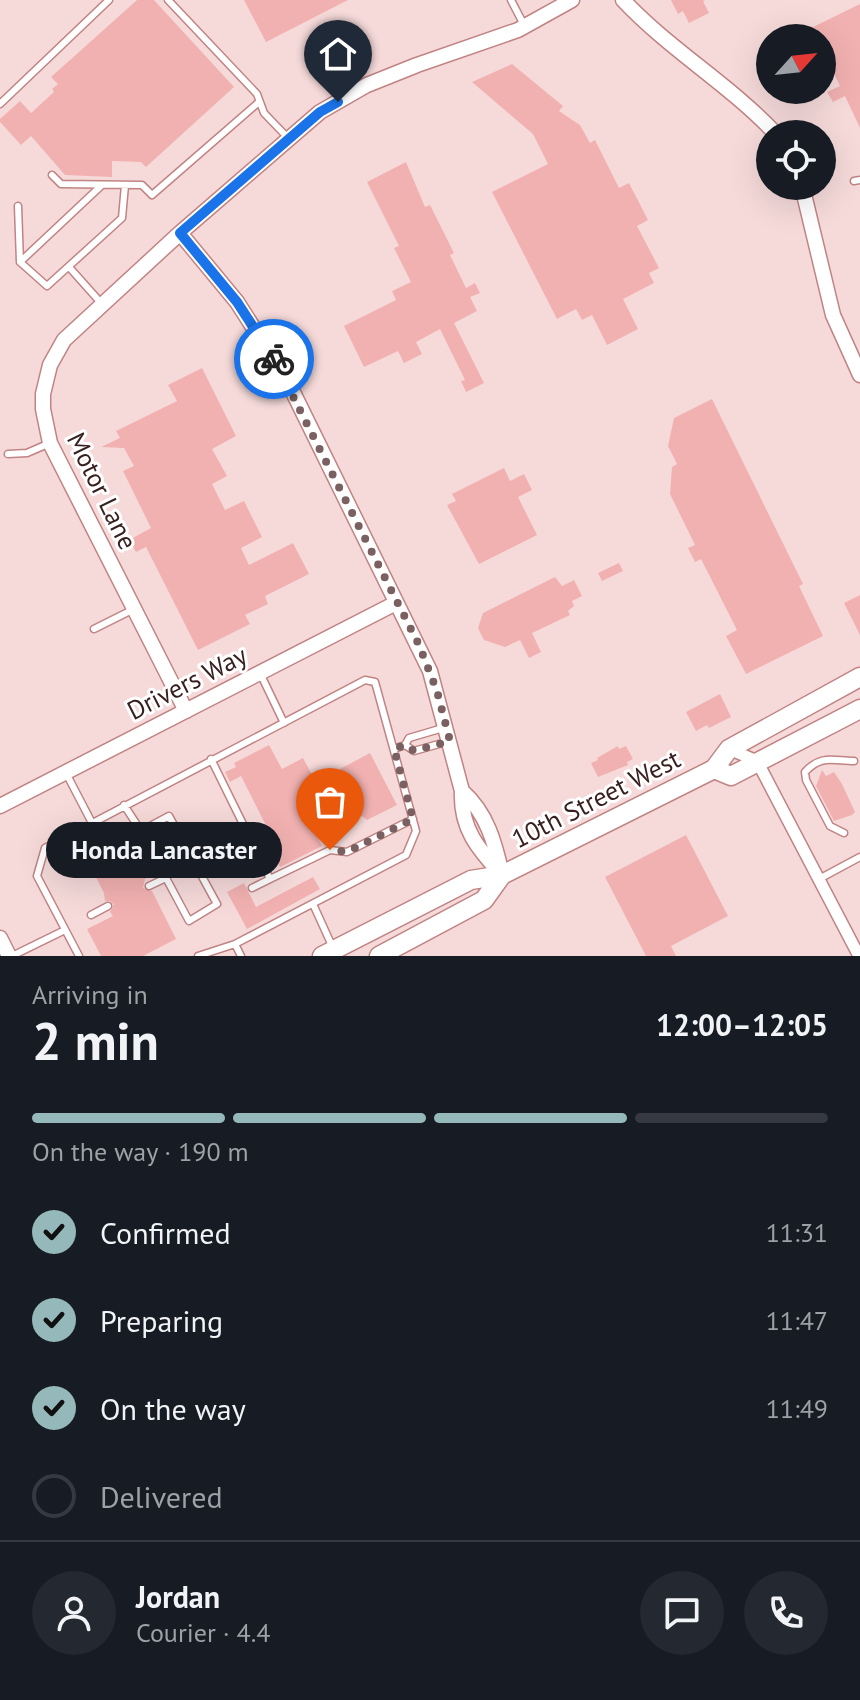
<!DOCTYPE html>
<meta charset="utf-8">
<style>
:root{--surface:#171b24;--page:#242831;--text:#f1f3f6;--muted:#9ea1a6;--line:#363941;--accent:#95b8bb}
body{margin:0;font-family:"PT Sans",sans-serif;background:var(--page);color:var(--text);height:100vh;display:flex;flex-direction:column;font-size:30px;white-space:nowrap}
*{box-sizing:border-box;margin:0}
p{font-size:26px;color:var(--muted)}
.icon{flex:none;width:44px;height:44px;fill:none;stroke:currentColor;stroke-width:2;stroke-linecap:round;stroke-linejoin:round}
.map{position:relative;height:956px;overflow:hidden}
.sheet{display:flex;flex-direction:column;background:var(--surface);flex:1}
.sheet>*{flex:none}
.needle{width:52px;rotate:63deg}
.buttons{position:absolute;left:756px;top:24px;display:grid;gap:16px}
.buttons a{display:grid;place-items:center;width:80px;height:80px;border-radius:50%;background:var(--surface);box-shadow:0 8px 32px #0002;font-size:40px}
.pin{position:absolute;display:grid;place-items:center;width:68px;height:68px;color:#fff;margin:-82px -34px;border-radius:50% 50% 50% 0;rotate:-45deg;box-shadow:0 0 8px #0007}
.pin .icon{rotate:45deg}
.courier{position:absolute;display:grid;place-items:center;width:80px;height:80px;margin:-40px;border:6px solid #1a73e8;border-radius:50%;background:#fff;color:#222;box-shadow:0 2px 10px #0007}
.bubble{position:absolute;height:56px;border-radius:28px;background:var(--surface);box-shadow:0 8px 32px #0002;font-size:26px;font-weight:700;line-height:56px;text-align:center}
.summary em{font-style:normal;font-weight:700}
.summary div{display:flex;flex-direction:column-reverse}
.summary{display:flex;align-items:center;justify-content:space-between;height:136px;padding:0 32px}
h1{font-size:52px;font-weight:700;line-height:60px}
.bar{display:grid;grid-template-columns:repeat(4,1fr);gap:12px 8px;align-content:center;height:96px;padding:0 32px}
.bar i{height:10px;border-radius:6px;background:var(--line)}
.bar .selected{background:var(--accent)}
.bar p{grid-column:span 4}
.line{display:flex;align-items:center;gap:20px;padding:0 32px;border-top:2px solid var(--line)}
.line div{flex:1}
.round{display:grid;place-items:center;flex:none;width:84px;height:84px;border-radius:42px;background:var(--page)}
ol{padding:0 32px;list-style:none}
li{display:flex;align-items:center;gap:24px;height:88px}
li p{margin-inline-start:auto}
li .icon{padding:8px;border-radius:50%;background:var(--accent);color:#111;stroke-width:4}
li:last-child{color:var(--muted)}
li i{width:44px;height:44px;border:4px solid var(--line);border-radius:50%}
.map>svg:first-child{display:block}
</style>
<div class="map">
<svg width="860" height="956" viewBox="0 0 860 956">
<rect width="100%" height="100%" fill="#f6dada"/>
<path fill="#f2b1b1" d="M 137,0 L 154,0 L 234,87 L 146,167 L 141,162 L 112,161 L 112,177 L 65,175 L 31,136 L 21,145 L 0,122 L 0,119 L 20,101 L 31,113 L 54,92 L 52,89 L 58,84 L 51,77 Z
M 244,0 L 348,0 L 266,42 Z
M 671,0 L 705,0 L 703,1 L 709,13 L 689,23 L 683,11 L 678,14 Z
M 860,4 L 860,128 L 845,96 L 833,102 L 827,92 L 840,86 L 822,49 L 822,38 L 816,38 L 811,28 Z
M 512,64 L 563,106 L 559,111 L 580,125 L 590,143 L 595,140 L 619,188 L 629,183 L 648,220 L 637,226 L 659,268 L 649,273 L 654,283 L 623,299 L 638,329 L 607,345 L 592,315 L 582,320 L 576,309 L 557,319 L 492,192 L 548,164 L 533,134 L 472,82 Z
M 406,162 L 425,207 L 430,205 L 454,253 L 450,255 L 466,288 L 475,283 L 480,293 L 470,297 L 477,311 L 454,323 L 484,383 L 466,392 L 461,381 L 465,380 L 440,329 L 416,342 L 422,354 L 404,363 L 398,351 L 364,367 L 344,326 L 396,300 L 392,291 L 411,282 L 394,248 L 399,246 L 367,182 Z
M 202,368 L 236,436 L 212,449 L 227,476 L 212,484 L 225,510 L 244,501 L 262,537 L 241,548 L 249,565 L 293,543 L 309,574 L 265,596 L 268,604 L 245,615 L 250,624 L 198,650 L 146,547 L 136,552 L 129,540 L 151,528 L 123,471 L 134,466 L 124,448 L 101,447 L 120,438 L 116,431 L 177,401 L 168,385 Z
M 712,399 L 803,584 L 799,586 L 823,636 L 746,674 L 726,636 L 737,630 L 701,559 L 695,562 L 688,548 L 695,545 L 670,494 L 672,467 L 677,464 L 668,446 L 674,418 Z
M 504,468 L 510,481 L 524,474 L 532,490 L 518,497 L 537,535 L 479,564 L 447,505 L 456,501 L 452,494 Z
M 619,563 L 623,571 L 602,581 L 598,573 Z
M 555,577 L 562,586 L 574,580 L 582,596 L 572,601 L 574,606 L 568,611 L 570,615 L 532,633 L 541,652 L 529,658 L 520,640 L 505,647 L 484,640 L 478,628 L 483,613 Z
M 860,595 L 860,635 L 844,603 Z
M 720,694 L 731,717 L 709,728 L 707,725 L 696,731 L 686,712 Z
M 269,745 L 282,769 L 303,758 L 319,788 L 338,778 L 342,775 L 340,769 L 370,753 L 397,805 L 367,820 L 362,816 L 358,817 L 340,826 L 338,822 L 316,834 L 322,846 L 280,867 L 275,858 L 281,855 L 241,776 L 230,782 L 225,772 L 236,767 L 234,763 Z
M 618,746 L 619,749 L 626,746 L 633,759 L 627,762 L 628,765 L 598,777 L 591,763 L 598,760 L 597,758 Z
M 822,770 L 826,776 L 834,772 L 842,784 L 855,812 L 852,815 L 834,821 L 816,786 Z
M 117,824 L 125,838 L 130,835 L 141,857 L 146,854 L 157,873 L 145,879 L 143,888 L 152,891 L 176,939 L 143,956 L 101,956 L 87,929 L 113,916 L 110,912 L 114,905 L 110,901 L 105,901 L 104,893 L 79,844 Z
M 686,835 L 728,916 L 671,946 L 676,956 L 646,956 L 605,877 Z
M 313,877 L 320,889 L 247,929 L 227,892 L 244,883 L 256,907 Z"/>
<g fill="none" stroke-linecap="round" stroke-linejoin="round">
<g stroke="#c18383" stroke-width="9">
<path id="service" d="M 168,0 L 257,94 L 264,113 L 289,139
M 511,0 L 524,25
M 0,104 L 109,0
M 52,175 L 61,184 L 142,185 L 152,195 L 259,102
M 854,181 L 860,180
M 102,185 L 20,262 L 47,286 L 122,218 L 125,185
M 18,206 L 20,262
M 69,267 L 102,304
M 8,454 L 27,453 L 50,443
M 94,629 L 134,609
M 260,673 L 284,723
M 405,745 L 414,751 L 446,742
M 394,749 L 405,745 L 409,738 L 443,728
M 211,759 L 270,879 L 330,850 L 347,852 L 413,819
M 66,773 L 92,823
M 124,805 L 141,831 L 189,921 L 217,904 L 169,816 L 141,831
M 844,833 L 830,826 L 806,780 L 805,772 C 821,754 834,761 854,761
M 819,879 L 860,857
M 149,886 L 166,878
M 252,888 L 270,879
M 313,904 L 333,948
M 91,915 L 108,906
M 235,944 L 241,956
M 12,956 L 65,930
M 79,956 L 37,876 L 45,848 L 365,680 L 375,682 L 416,831 L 406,855 L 235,944 L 198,956"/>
</g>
<g stroke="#c18383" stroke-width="14">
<path id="minor" d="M 729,749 L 757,761 L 859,956"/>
</g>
<g stroke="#c18383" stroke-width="17">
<path id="tertiary" d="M 623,0 C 670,50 729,84 776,134
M 802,186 L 833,315 L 860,375
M 180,233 L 237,302 L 288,382 L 430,671 L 462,791 C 460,828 478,849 502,875
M 186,711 L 50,443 L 43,409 L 43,394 L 50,365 L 64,340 L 180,233 L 320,112 L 367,85 L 417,65 L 518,30 L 572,0
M 462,791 C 487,813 495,843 502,875
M 0,806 L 396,603
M 0,938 L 9,956"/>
</g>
<g stroke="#c18383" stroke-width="21">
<path id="primary" d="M 714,769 L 731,776 L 860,709
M 322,956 L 471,880 L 502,875 L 714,769 L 729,749 L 860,677
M 379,956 L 484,900 L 502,875"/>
</g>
<use href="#service" stroke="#fff" stroke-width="6"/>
<use href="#minor" stroke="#fff" stroke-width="11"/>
<use href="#tertiary" stroke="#fff" stroke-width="14"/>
<use href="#primary" stroke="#fff" stroke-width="18"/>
</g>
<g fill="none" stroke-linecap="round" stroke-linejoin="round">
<path stroke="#7a6060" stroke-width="8" stroke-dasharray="0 14.4" d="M 274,359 L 419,645 L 437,691 L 450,741 L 414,751 L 405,745 L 394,749 L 413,819 L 347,852 L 330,850"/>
<path stroke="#1a73e8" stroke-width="10" d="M 274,359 L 237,302 L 180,233 L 320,112 L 338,102"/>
</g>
<g text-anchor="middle" stroke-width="6" stroke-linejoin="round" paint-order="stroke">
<g font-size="26" fill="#371f1f" stroke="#fff">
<text transform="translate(102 491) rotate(64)" y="9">Motor Lane</text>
<text transform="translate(187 683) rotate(-27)" y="9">Drivers Way</text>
<text transform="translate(596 799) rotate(-27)" y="9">10th Street West</text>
</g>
</g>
</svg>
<div class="buttons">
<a><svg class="needle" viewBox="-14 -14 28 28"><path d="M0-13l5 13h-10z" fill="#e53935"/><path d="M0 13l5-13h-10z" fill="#9ea1a6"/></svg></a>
<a><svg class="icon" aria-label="locate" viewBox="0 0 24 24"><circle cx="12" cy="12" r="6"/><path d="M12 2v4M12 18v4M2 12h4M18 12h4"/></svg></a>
</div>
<div class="pin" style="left:330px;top:850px;background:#ea580c"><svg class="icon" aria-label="bag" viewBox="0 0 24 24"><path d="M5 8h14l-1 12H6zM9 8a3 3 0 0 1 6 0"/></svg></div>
<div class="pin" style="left:338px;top:102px;background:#1f2937"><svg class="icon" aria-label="home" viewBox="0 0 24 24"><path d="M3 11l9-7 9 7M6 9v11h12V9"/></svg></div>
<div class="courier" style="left:274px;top:359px"><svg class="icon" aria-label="bike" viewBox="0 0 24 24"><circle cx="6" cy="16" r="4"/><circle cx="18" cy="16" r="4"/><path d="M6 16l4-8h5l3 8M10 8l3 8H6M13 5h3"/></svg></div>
<div class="bubble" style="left:46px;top:822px;width:236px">Honda Lancaster</div>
</div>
<section class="sheet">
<div class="summary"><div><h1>2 min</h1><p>Arriving in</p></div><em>12:00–12:05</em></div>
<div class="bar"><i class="selected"></i><i class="selected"></i><i class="selected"></i><i></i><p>On the way · 190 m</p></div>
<ol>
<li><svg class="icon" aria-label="check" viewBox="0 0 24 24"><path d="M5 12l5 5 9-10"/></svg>Confirmed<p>11:31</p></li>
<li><svg class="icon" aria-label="check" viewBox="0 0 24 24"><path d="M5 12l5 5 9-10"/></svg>Preparing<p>11:47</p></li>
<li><svg class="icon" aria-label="check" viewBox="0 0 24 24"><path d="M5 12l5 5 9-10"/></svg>On the way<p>11:49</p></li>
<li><i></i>Delivered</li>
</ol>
<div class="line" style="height:144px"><a class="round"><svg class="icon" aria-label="person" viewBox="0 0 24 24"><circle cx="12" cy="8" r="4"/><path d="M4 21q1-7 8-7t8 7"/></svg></a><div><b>Jordan</b><p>Courier · 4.4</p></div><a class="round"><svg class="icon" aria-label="chat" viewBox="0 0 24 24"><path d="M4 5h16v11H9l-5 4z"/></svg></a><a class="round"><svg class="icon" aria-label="phone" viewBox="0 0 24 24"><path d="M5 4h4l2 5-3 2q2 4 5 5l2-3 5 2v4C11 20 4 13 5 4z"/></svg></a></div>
</section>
